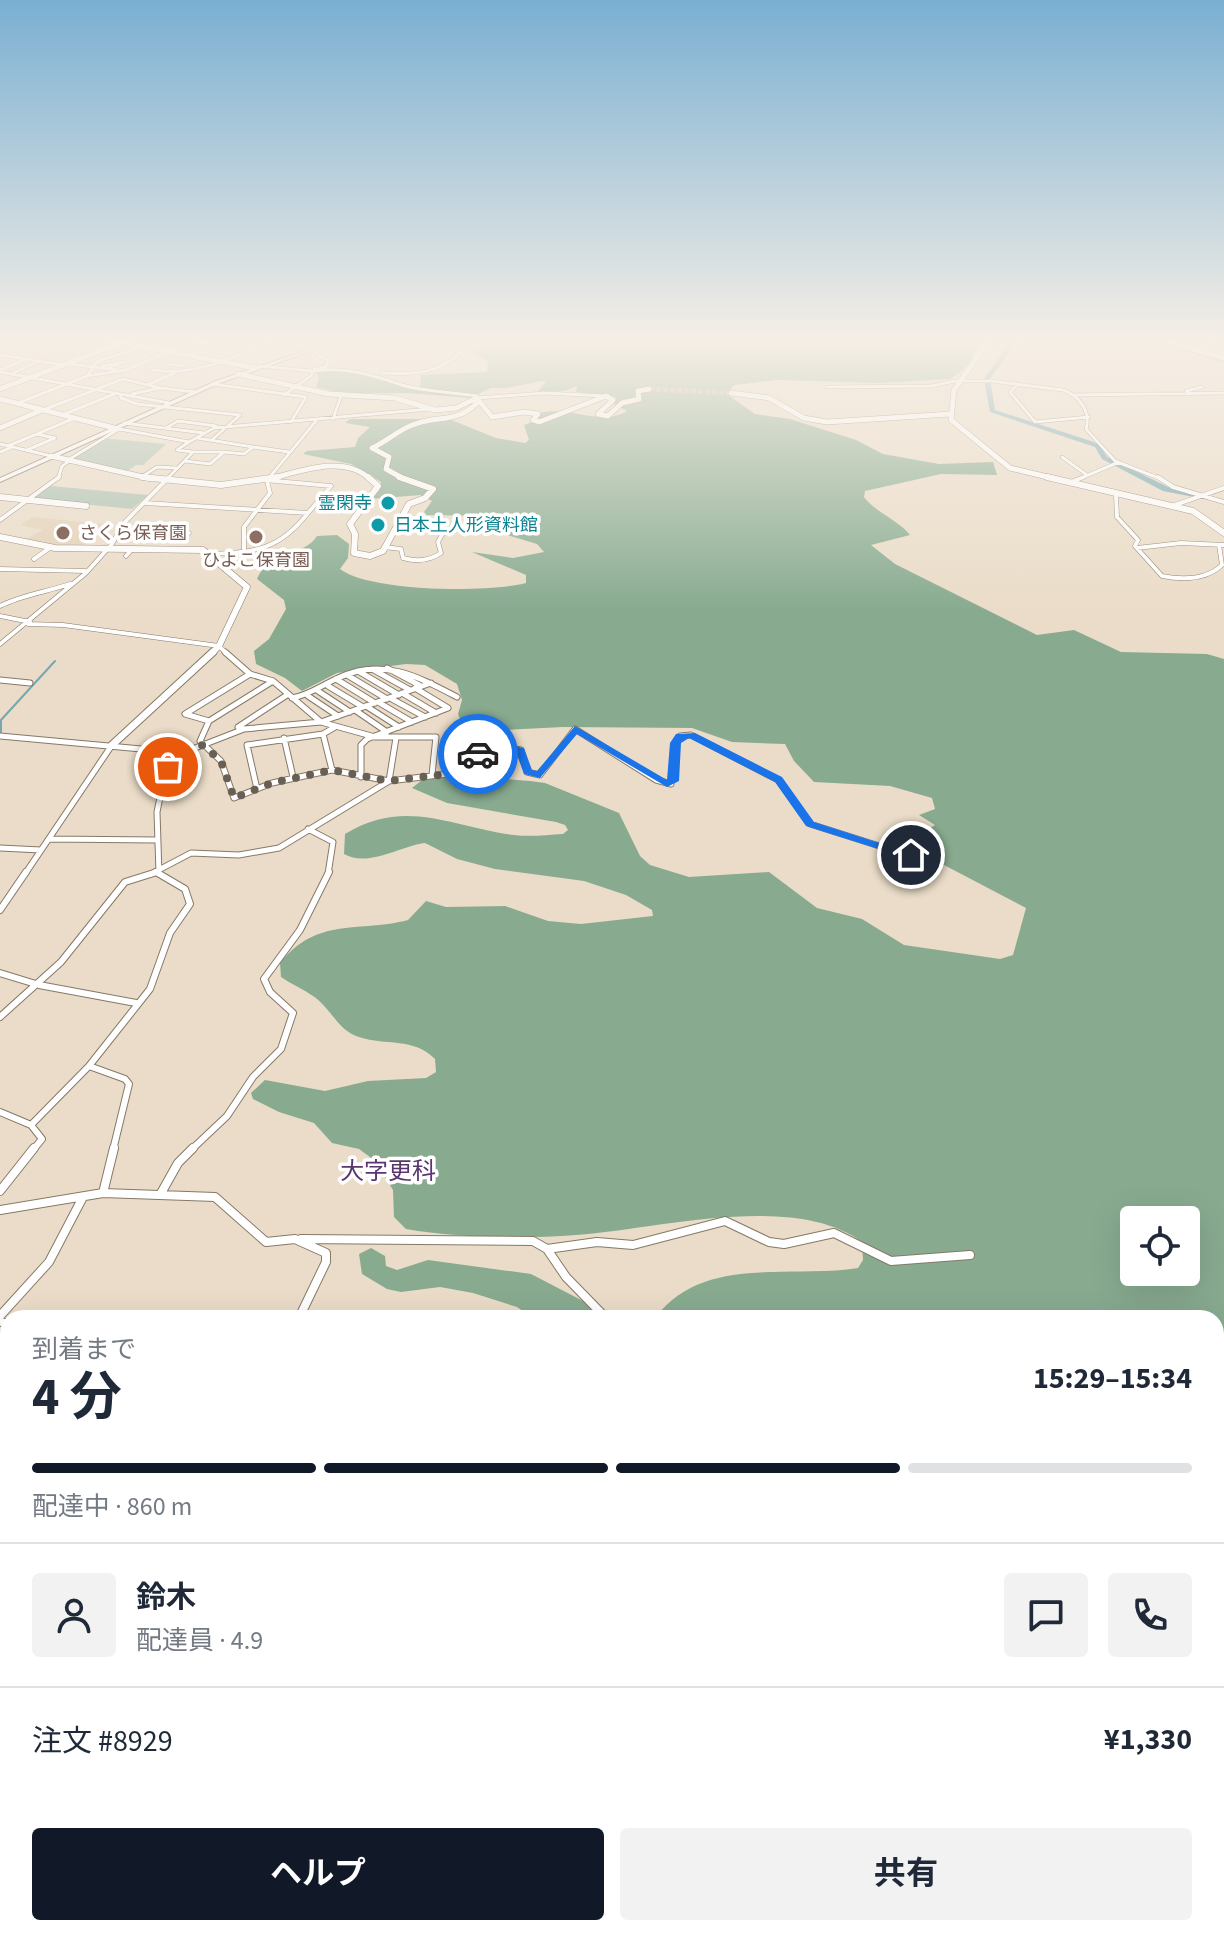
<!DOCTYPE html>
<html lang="ja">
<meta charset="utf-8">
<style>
:root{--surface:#fff;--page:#f2f2f3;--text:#1f2937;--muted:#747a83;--line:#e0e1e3;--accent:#111827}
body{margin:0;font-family:"Source Sans 3","Noto Sans JP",sans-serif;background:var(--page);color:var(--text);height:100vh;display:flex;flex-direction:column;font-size:30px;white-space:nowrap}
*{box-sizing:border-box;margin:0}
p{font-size:26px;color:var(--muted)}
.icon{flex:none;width:44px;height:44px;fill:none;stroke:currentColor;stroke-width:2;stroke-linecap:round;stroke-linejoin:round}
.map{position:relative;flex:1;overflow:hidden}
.panel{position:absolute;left:0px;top:1310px;width:1224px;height:626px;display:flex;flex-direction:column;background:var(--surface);border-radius:24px 24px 0 0;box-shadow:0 8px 32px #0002}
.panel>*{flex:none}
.tools{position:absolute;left:1120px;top:1206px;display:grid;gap:16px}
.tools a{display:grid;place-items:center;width:80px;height:80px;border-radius:8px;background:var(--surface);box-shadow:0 8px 32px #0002;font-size:40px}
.pin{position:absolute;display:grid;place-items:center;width:68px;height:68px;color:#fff;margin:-34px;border:4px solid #fff;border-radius:50%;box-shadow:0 2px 8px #0007}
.courier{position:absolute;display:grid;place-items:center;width:80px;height:80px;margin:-40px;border:6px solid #1a73e8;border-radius:50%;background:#fff;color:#222;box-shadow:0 2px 10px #0007}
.summary em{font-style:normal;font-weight:700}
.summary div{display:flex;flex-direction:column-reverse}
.summary{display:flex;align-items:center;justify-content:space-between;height:136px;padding:0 32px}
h1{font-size:52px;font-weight:700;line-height:60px}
.bar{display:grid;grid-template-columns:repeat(4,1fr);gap:12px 8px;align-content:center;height:96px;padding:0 32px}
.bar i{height:10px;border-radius:6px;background:var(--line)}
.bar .on{background:var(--accent)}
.bar p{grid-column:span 4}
.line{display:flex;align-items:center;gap:20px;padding:0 32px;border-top:2px solid var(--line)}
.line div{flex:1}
.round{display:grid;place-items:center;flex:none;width:84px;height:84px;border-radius:8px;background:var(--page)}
.action{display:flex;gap:16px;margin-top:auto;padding:16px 32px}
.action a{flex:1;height:92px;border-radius:8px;background:var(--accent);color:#fff;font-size:32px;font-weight:700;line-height:92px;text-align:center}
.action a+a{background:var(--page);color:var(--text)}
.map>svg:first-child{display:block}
</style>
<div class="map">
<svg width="1224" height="1935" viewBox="0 0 1224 1935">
<rect width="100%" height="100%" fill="#eadcc8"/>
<path fill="#e3d1b7" d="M 4,339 L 95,339 L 115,344 L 64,364 L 0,354 L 3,343 L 0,340 Z
M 33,517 L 111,525 L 103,532 L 92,531 L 79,541 L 87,543 L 80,549 L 20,542 L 43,530 L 20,525 Z"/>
<path fill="#abc1af" d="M 102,438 L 166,444 L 143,465 L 136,465 L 126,472 L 68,460 Z
M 51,486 L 148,495 L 132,509 L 32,499 Z"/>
<path fill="#88ab90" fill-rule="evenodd" d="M 486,339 L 567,339 L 597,347 L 614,344 L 670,347 L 694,339 L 982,339 L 967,366 L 951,379 L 880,383 L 777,380 L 734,385 L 727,394 L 755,414 L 790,419 L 856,440 L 883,454 L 939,464 L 993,462 L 997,475 L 941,474 L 865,491 L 864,497 C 876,513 897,519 910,535 L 871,545 L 895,564 L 1037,635 L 1074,630 L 1121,652 L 1207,654 L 1224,659 L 1224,1935 L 0,1935 L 0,1345 L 8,1349 L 8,1542 C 0,1557 0,1572 8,1588 L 8,1928 L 1216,1928 L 1216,1318 L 655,1318 C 703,1254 789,1279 858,1268 L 863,1260 L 862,1242 C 792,1191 655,1230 576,1235 C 524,1239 457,1238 406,1229 L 394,1217 L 393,1190 L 374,1160 L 359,1149 L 332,1143 L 314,1123 L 279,1112 L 253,1099 L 251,1093 L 265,1080 L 325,1091 L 368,1081 L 426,1078 L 436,1072 L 435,1059 C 413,1037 387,1046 359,1037 C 338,1031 331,1008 313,996 C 303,989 291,984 281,977 L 280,963 C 318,916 359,933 408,920 L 426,901 L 446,907 L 505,906 L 548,921 L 581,924 L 653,916 L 652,910 L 626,895 L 584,881 L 495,869 L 457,859 L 425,843 C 400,846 368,868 344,854 L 345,834 C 405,797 452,827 514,835 C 530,837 547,835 563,834 L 568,830 L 565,825 L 556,822 L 447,803 L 412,788 L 422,780 L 464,776 L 530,781 L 545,783 L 619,813 L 640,856 L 650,865 L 689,877 L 769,872 L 817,908 L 862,919 L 904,945 L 1000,959 L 1013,955 L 1026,908 L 904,844 L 935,825 L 919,815 L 935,809 L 932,798 L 890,786 L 814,782 L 794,761 L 785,744 L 732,742 L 692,728 L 563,727 L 503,730 L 463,726 L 458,714 L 462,700 L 457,684 L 425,665 L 406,664 L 337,673 L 302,691 L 285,678 L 256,664 L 254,651 L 269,639 L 286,609 L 284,600 L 257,579 C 270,548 303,558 317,536 L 337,535 L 349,544 L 348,558 L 340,569 C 370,592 489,593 526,583 L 526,575 L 472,552 L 513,558 L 544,552 L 537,544 L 497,532 L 487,516 L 427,515 L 424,512 L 432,501 L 421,495 L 370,499 L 379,491 L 381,482 L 351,464 L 303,454 L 307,451 L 355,447 L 358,438 L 370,427 L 345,423 L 350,419 L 449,419 L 496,438 L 525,443 L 529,440 L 524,425 L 539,419 L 540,413 C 569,405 601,427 627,411 L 614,404 L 616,397 L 576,392 L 577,386 L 565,391 L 537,392 L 546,382 L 542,381 L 507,388 L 491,388 L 470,398 L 408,393 L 341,393 L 316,387 L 319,378 L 315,371 L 328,368 L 351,372 L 420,388 L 421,375 L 487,372 L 488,361 L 469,351 L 491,342 ZM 1134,1220 L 1186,1220 L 1186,1272 L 1134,1272 Z
M 371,1248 L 385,1256 L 386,1266 L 397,1270 L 428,1260 L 531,1274 L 585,1302 L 600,1318 L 533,1318 L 517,1307 L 473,1293 L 440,1287 L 401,1292 L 387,1289 L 362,1274 L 359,1254 Z"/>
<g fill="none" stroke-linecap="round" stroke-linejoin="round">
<path stroke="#75a7b0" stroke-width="2" d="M 1,732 L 1,720 L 55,661"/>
<path fill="#75a7b0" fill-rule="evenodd" d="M 1003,339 L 1009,339 L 1012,348 L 990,379 L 995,410 L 1091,441 L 1100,445 L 1107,457 L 1168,487 L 1209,496 L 1209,500 L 1163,491 L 1102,459 L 1095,447 L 990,412 L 984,379 L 1006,348 Z
M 1212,339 L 1224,339 L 1224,343 L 1213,340 Z"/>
<path stroke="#c2b6a5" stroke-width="5" stroke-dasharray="5 2" stroke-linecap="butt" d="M 649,389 L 731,393"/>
<g stroke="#867967" stroke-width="4">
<path id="street-far4" d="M 1161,339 L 1224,357
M 1198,339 L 1224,345
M 0,355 L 64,365
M 70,364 L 117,370
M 168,364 L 184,366
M 103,366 L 124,362 L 110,367
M 259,366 L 312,371
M 0,370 L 26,359
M 153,370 C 195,377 238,356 275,339
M 316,371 C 344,366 376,376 402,385 C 425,392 453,392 477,396
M 0,372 L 169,403
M 382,373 C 414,375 437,374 462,352
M 11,374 L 37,362
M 87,376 L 98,361 L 146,346
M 149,384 L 175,373
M 212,384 L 306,397 L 291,422
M 1018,384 L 1010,392 L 1035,422 L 1089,417
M 827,387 L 931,386 L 955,381 L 991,381 L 1063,390 C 1080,396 1091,412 1086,429 L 1115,461 L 1161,479
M 1186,391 L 1202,387
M 120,394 L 121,398 L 137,404 L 240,415 L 213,439
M 132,394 L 160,388 L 195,392
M 284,395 L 311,376 L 314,369 L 326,367 L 328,361 L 312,350
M 1072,395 L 1224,393
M 477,398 L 544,393 L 606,396
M 18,403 L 87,376 L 126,370 L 179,347 L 222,339
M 43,410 L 123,379 L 160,388
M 62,415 L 117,393
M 333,419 L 341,396
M 124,423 L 204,433
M 114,428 L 189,442 L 214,428 L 430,409
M 166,428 L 178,421 L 216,426
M 197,438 L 253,447
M 0,444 L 51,456
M 8,446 L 75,418
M 27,450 L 55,438 L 36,434
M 0,452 L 12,447
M 193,452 L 224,452
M 1062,457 L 1087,475
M 68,460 L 119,429
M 185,461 L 210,464 L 224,452 L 244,454 L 253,447 L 289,452
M 143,476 L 157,467 L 176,468
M 58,479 L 62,466 L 71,460
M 167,479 L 193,452 L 177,450 L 189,442
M 268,479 L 316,421
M 1079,479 L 1119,462"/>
</g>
<g stroke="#867967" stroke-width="5">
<path id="street-far3" d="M 1158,477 L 1173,487 L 1224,502
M 1071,482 L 1084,477
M 1116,495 L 1117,517 L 1138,540 L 1135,546 L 1162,576 C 1183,580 1206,580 1222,565 L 1219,545
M 145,503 L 308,513 L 331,486 L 265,480
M 1172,506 L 1224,488
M 0,520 L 59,477
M 119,532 L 189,533
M 384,547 L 401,549 L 403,558 C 417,562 429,561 441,553 L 438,542 L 444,531 L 450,530
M 1137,548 L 1181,543 L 1224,545
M 212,554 C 256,552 279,550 308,513
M 244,554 L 244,527 L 270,493 L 267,481
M 126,556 L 132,549
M 34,559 L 51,547
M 0,569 L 85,571
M 0,606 C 22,595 46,592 70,584
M 0,616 L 30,622
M 28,624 L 63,625 L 219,646 L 227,654
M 0,644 L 86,573 L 112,544 L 124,523 L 169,477"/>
</g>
<g stroke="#867967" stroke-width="7">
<path id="street-far2" d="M 225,652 L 250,674 L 273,681 L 321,722 L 375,737 L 436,737 L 432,775
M 387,668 L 421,686
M 372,669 L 410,690
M 358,671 L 399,695
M 250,674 L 185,714 L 209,721 L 273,681
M 347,675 L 387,699
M 336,679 L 375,703
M 0,680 L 30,683
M 328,686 L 363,707
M 318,691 L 350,712
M 402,693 L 436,713
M 308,696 L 338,716
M 292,698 C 310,695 322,685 338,678 C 382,657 417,676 457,697
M 390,698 L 425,717
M 378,702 L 412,722
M 366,706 L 399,727
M 355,710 L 387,732
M 209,721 L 200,741 L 221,761 L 234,798 L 272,783 L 332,770 L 389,781 L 464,772 L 474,764 L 476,755 L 503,747 L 521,750 L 527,772 L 540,775 L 575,729 L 656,780 L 671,784 L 674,746 L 680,736 L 691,735 L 778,780 L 810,824 L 914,857
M 243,729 L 238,727 L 287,695
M 323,734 L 332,770
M 0,736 L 163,751 L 190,750 L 244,729 L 321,722 L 431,683
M 284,738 L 293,777
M 361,777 L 361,745 L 367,739 L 448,708 L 415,688
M 257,789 L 247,745 L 323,734 L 335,727
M 308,829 L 333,842 L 328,874
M 49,839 L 157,840
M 0,848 L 41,850
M 25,874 L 112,745
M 151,874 L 191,853 L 239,855 L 279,848 L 389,781 L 396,738
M 159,874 L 157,812 L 168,758 L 163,751"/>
</g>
<g stroke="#867967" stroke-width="8">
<path id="street-far1" d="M 0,910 L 26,872
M 0,973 L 39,985 L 136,1003
M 0,1017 L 61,962 L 125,882 L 157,872
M 89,1066 L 125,1079 L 129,1084 L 113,1150
M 0,1112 L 31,1125 L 42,1139 L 33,1150
M 31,1125 L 89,1066 L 150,989 L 170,933 L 190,904 L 185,889 L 156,872
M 191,1150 L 227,1116 L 253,1077 L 281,1049 L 293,1013 L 270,992 L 264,979 L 300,930 L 329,872"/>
</g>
<g stroke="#867967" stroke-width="10">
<path id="street" d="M 0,1191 L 34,1148
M 103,1193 L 114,1148
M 160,1195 L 178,1163 L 193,1148
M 0,1210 L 103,1193 L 215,1197 L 266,1242 L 295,1239 L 326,1253 L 326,1262 L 299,1318
M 301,1239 L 533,1241 L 547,1249 L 566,1277 L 606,1318
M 547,1249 L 597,1242 L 633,1245 L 725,1221 L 769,1242 L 784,1244 L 834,1233 L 891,1261 L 970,1255
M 0,1316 L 49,1262 L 83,1197
M 0,1321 L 8,1325"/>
</g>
<g stroke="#867967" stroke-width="6">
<path id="secondary-far2" d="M 102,339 L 255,368
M 990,339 L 954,390 L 951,420 L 1010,468 L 1056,479
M 238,374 L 329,394 L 395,398 L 435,410 L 456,408 L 477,398 L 492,417 L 524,412 L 538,414 L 533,420 L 539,422 L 606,396 L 613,400 L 598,414 L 608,416 L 622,403 L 639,399 L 638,391 L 649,389
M 0,389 L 124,342
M 731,393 L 769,398 L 804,418 L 827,422 L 950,414
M 0,399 L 114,428
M 0,428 L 42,410
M 51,456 L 152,479
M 270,479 C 301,471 344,454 370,479
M 404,479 L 386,469 L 389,457 L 372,448 C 385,442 398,431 410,426 C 436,414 457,425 479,401"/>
</g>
<g stroke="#867967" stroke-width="7">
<path id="secondary-far1" d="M 142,477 L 221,485 L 278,477
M 368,477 L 378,486 L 350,524 L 355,534 L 354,553 L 370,556 L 383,551 L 409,504 L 425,498 L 433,489 L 399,477
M 1047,477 L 1193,511 L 1224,533
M 0,497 L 86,506
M 0,537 L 55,548 L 203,550 L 247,587 L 219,646 L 211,654"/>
</g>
<g stroke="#867967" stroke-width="9">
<path id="secondary" d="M 112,745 L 213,652"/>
</g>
<g stroke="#867967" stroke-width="2">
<path id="primary" d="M 340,339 L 345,339 L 220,383 L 0,482 L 0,478 L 216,381 Z"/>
</g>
<g stroke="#867967" stroke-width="2">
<path id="highway" d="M 1149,339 L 1156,339 L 1224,357 L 1224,361 Z"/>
</g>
<use href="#street-far4" stroke="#fff" stroke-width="3"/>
<use href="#street-far3" stroke="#fff" stroke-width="4"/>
<use href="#street-far2" stroke="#fff" stroke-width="5"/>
<use href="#street-far1" stroke="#fff" stroke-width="6"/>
<use href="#street" stroke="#fff" stroke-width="8"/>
<use href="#secondary-far2" stroke="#fff" stroke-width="5"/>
<use href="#secondary-far1" stroke="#fff" stroke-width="6"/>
<use href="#secondary" stroke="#fff" stroke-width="7"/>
<use href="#primary" fill="#fff" fill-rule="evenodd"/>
<use href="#highway" fill="#fff" fill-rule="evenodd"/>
</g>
<linearGradient id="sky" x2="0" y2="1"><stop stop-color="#7aafd2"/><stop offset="0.56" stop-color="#f6efe6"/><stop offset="1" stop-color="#f6efe6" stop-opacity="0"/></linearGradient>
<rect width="1224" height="610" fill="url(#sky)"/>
<path fill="#1a73e8" d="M 575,726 L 667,780 L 670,743 L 676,734 L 695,733 L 782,777 L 814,822 L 917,855 L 907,858 L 806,826 L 775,782 L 689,738 L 681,743 L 679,781 L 667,787 L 577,734 L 540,778 L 524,774 L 516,752 L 503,750 L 478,757 L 473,754 L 503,744 L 524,748 L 532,770 L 537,771 Z"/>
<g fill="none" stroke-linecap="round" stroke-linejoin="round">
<path stroke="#696055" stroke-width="8" stroke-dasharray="0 14.4" d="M 168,767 L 168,758 L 163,751 L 190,750 L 203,745 L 221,761 L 234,798 L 272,783 L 332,770 L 389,781 L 464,772 L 478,754"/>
</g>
<g fill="#0f9aa8" stroke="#fff" stroke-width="3">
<circle cx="388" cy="503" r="8"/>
<circle cx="378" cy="525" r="8"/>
</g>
<g fill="#8d6e63" stroke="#fff" stroke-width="3">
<circle cx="63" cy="533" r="8"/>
<circle cx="256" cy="537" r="8"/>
</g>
<g text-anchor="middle" stroke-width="7" stroke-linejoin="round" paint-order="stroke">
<g font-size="18" fill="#0d838f" stroke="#fff" text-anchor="end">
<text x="372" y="509">霊閑寺</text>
<text x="394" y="531" text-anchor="start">日本土人形資料館</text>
</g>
<g font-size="18" fill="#785e54" stroke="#fff" text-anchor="start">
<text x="79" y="539">さくら保育園</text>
<text x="256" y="566" text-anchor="middle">ひよこ保育園</text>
</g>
<g font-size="24" fill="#59366f" stroke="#fff">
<text x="388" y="1179">大字更科</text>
</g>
</g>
</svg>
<div class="tools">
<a><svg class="icon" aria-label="locate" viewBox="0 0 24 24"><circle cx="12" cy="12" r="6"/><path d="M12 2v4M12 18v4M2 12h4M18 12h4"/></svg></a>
</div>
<div class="pin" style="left:168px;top:767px;background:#ea580c"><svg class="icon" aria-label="bag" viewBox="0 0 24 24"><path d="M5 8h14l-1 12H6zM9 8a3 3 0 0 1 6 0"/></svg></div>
<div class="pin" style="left:911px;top:855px;background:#1f2937"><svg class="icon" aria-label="home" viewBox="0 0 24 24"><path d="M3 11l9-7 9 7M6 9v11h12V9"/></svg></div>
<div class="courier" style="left:478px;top:754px"><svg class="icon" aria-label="car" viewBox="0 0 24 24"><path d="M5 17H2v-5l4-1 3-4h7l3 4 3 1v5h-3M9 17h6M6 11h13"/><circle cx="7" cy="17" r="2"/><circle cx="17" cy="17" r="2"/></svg></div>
<section class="panel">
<div class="summary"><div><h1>4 分</h1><p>到着まで</p></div><em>15:29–15:34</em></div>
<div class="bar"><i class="on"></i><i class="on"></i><i class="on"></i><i></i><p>配達中 · 860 m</p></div>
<div class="line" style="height:144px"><a class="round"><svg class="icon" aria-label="person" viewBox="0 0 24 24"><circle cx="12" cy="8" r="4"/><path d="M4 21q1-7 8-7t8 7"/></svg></a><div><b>鈴木</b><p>配達員 · 4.9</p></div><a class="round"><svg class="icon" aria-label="chat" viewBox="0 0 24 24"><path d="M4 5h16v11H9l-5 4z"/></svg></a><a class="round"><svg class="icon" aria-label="phone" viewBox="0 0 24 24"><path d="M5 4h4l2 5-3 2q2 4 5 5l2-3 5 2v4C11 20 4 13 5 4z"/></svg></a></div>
<div class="line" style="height:104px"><div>注文 #8929</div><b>¥1,330</b></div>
<div class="action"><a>ヘルプ</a><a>共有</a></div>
</section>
</div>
